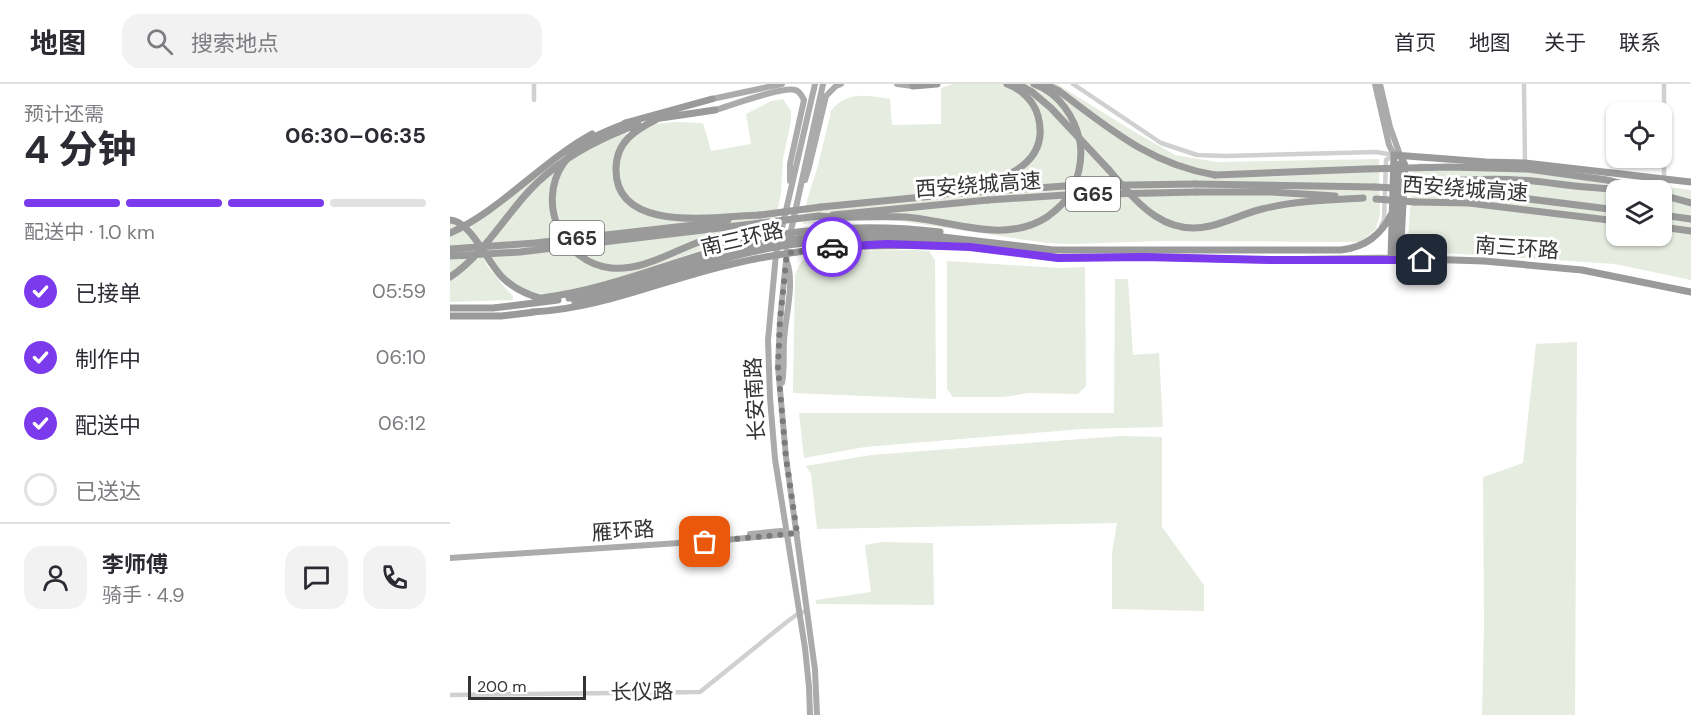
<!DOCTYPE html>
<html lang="zh">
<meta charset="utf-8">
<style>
:root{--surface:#fff;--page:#f2f2f3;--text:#2b2b33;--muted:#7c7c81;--line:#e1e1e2;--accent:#7c3aed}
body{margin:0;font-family:"DM Sans","Noto Sans SC",sans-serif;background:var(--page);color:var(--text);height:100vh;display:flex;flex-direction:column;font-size:22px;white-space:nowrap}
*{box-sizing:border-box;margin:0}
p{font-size:20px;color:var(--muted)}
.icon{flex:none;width:33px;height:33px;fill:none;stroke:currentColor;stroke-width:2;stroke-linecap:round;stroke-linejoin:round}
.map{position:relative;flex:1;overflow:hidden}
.sheet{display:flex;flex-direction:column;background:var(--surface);width:450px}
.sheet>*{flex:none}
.fabs{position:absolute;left:1156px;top:18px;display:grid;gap:12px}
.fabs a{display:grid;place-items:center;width:66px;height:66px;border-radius:12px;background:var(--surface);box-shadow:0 2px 4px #0004;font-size:30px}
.scale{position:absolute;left:18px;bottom:15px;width:118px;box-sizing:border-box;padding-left:6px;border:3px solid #333;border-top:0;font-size:16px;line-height:21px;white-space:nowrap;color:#333;-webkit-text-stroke:4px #fff;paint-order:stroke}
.pin{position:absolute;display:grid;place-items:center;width:51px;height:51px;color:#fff;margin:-26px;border-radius:12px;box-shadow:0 3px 9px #0006}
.courier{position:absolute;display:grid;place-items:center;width:60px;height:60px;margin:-30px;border:4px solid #7c3aed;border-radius:50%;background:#fff;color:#222;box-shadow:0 2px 8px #0007}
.head em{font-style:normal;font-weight:700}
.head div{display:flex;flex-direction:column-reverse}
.head{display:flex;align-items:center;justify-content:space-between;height:102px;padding:0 24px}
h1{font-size:39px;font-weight:700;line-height:45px}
.bar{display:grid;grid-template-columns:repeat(4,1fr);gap:9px 6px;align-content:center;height:72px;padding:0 24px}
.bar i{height:8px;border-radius:4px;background:var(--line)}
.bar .active{background:var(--accent)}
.bar p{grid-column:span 4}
.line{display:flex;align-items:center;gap:15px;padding:0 24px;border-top:2px solid var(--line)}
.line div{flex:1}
.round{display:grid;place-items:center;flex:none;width:63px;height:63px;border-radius:18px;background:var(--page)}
ol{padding:0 24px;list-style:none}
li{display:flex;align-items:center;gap:18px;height:66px}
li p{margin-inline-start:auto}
li .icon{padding:6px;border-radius:50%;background:var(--accent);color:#fff;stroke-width:4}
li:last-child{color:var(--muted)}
li i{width:33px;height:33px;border:3px solid var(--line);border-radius:50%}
header{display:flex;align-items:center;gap:36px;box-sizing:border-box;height:84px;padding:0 30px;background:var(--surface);border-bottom:2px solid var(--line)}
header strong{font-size:28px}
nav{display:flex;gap:33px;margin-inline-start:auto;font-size:21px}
.search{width:420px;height:54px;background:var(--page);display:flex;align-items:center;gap:15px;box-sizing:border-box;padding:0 21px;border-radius:18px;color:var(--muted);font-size:22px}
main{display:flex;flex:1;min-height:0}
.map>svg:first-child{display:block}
</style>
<header>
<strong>地图</strong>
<div class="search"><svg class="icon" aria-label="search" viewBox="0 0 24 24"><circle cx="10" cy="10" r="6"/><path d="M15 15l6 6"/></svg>搜索地点</div>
<nav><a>首页</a><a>地图</a><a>关于</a><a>联系</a></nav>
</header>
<main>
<section class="sheet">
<div class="head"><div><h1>4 分钟</h1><p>预计还需</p></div><em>06:30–06:35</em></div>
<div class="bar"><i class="active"></i><i class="active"></i><i class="active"></i><i></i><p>配送中 · 1.0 km</p></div>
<ol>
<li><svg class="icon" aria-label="check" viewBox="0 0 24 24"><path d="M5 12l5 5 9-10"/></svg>已接单<p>05:59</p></li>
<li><svg class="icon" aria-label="check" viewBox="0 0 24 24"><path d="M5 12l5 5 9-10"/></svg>制作中<p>06:10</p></li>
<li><svg class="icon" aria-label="check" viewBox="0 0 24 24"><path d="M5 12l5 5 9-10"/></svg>配送中<p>06:12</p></li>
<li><i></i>已送达</li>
</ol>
<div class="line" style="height:108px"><a class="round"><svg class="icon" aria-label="person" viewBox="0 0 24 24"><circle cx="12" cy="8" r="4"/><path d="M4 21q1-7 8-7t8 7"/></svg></a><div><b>李师傅</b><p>骑手 · 4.9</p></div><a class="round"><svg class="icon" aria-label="chat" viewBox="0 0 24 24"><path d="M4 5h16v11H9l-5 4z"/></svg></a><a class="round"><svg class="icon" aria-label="phone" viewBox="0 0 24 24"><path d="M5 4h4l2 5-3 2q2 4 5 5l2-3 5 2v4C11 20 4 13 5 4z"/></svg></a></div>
</section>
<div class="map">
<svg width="1241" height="631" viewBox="0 0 1241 631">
<rect width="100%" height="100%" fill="#fff"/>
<path fill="#e6ecdf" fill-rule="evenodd" d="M 503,0 L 607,0 L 683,47 L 725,71 L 767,78 L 929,75 L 930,130 L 926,145 L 911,158 L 711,157 L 621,160 L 596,159 L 450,137 L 385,137 L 353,140 L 357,116 L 368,82 L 381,27 C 398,6 416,12 440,15 L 442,41 L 491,40 L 491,4 Z
M 333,15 L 341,27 L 341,37 L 333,75 L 331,109 L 323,149 L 264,161 L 174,194 L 102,210 C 54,210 44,176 20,141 L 117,67 L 175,47 L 180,54 L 202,40 L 226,38 L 253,39 L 261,67 L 301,60 L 296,30 L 321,17 Z
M 968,79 L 1139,93 L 1241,106 L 1241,196 L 1165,180 L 964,167 L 958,156 L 963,84 ZM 1167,106 L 1212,106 L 1212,152 L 1167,152 Z
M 4,138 L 20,151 L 39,184 L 56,205 L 63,212 L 63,216 L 0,218 L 0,139 Z
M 464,166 L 479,167 L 485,176 L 486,315 L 343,309 L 345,192 C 347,185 350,177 357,173 C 373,164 442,167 464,166 Z
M 497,177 L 610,184 L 635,183 L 636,302 L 628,310 L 578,309 L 554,313 L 503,313 L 497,305 Z
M 665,195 L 678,195 L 683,271 L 709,269 L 713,343 L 632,345 L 415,363 L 354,374 L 349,329 L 664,329 Z
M 1127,258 L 1125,631 L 1032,631 L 1034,541 L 1033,393 L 1073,379 L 1086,260 Z
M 671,352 L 712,353 L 712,443 L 754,501 L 754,527 L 662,525 L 662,469 L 667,439 L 367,445 L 361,390 L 356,382 L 421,371 Z
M 432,458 L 483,459 L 484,521 L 366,520 L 366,516 L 421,508 L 415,461 Z"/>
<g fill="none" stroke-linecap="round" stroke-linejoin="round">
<path stroke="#d0d0d0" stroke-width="4.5" d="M 84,0 L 84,16
M 623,0 L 711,59 L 747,71 L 776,72 L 926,68 L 944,71
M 1074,0 L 1075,79
M 1214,95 L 1214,0
M 931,142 L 934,136 L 936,76 L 944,71
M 0,611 L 250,608 L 338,537 L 349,529 L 357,527"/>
<path stroke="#ababab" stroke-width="6" d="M 447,0 L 463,2
M 925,0 L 939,61 L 944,71
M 930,0 L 940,43 L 950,71
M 262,15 L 332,0
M 265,26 C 279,22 333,2 345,6 C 350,7 352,12 354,16 L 340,80 L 340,97
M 355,96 L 359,83 L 376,12 L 386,2 L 391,0
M 340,151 L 373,0
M 337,167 L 330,236 L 328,283 L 336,373 L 365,586 L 367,631
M 332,299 C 335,284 333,271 334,257 C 335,234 345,199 337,178
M 300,450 L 331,447
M 0,474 L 275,456 L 347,449
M 360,631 L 359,603 L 355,564 L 325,375 L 320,314 L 318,256 L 326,170 L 365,0"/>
<path stroke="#9a9a9a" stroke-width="7" d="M 568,0 L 582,8
M 595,0 L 609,7 C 660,45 700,80 765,91
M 463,2 L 487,0
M 204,35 L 265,26
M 207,35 C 185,46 166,58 166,85 C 165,151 268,132 310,131
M 175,39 L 262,15
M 177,39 C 153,48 129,57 113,80 C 86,120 113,179 161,184 C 194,187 222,167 252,157 C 270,151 287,148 306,146
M 168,48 L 188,40
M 950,71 L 955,81 L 951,158 C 953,168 956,170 965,173
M 659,86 C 686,117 713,153 760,142 C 778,138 795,129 812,125 C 845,117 879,116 913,114
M 979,98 C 1009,96 1038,94 1068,96 C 1113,98 1168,114 1211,96
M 745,100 L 925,103
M 964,105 L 1039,110 L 1167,126
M 747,108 L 821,108 L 885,112
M 510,109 L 543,107
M 490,111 C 529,101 604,91 588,32 C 584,17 571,5 557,0
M 1212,111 L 1241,119
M 965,118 L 1019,119 L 1167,137
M 371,123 L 493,111
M 383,131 L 538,116
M 1212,131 L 1241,135
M 369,132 C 397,135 426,131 455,133 C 501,136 554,161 597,133 C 608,125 616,118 622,107 C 629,91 633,76 630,58 C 625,33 609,9 584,0
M 0,136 C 21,137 37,178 52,193 C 64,205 77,211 93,215
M 253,140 L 278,136
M 1212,143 L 1241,147
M 484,152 L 603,166 L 891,166 C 916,163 931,151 942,129
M 483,157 L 608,174 L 694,173 L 821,176 L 941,174 L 1034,177 L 1132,186 L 1241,208
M 941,174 L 944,71 L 1036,78 L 1075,79 L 1241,98
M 947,174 L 950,80
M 91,214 C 163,205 232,173 303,156 C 359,142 433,141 490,148
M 119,214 L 143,209
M 125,219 L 175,205
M 0,224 L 43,224 L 108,216
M 82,228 C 151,225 215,195 282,180 C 353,163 419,160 491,162
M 0,232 L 51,232 L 85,228"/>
<path stroke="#9a9a9a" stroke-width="7" d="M 582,8 L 601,24 L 659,86
M 765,91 L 916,85 L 999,83 L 1078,85 L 1157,96 L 1196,106
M 953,102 L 979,98
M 925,103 L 964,105
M 543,107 L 615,102 L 745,100
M 926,115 L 965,118
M 538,116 L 616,111 L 747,108
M 310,131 L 371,123
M 306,146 L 329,141
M 0,149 C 51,126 91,78 142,50
M 0,165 L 85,159 L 253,140
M 0,172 L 70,168 L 369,132
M 0,193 C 32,172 53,135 79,107 C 103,81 135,62 168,48
M 175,205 C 218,192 262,176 306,167 C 365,154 424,153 483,157
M 143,209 C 217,186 291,160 369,152 C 407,148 446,150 484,152"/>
</g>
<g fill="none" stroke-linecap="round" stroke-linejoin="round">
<path stroke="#7a7a7a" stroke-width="6" stroke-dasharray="0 10.8" d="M 255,458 L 347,449 L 336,374 L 328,283 L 330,236 L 337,169 L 382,163"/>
<path stroke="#7c3aed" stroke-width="8" d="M 382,163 L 437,160 L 520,163 L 608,174 L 694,173 L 820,176 L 972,176"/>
</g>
<g text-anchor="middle" stroke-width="6" stroke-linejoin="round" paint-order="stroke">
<g fill="#fff" stroke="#707070" stroke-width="1.5">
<rect x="616" y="93" width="54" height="34" rx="4.5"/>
<rect x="100" y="137" width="54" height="34" rx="4.5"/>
</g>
<g font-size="20" font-weight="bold" fill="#333">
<text x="643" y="117">G65</text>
<text x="127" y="161">G65</text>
</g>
<g font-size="21" fill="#333" stroke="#fff">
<text transform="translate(528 101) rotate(-4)" y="7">西安绕城高速</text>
<text transform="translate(1015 105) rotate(4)" y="7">西安绕城高速</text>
<text transform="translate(292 155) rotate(-13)" y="7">南三环路</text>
<text transform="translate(1067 164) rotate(4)" y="7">南三环路</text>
<text transform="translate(305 315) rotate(-93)" y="7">长安南路</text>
<text transform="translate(173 447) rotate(-4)" y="7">雁环路</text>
<text transform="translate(192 608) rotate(-1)" y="7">长仪路</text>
</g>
</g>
</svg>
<div class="fabs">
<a><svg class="icon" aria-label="locate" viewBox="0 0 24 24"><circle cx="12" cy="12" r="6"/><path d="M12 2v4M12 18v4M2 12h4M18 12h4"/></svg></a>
<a><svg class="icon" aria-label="layers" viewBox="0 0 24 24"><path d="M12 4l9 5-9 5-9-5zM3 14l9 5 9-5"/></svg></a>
</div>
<div class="scale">200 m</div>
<div class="pin" style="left:255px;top:458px;background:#ea580c"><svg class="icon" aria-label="bag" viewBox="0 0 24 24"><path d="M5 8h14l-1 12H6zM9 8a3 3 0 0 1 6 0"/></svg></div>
<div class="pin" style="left:972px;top:176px;background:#1f2937"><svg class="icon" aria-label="home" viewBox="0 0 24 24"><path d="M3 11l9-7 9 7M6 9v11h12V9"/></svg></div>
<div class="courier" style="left:382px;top:163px"><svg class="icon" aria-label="car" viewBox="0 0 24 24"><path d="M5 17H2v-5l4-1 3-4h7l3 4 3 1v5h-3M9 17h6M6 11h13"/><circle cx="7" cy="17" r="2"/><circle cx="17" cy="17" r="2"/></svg></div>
</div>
</main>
